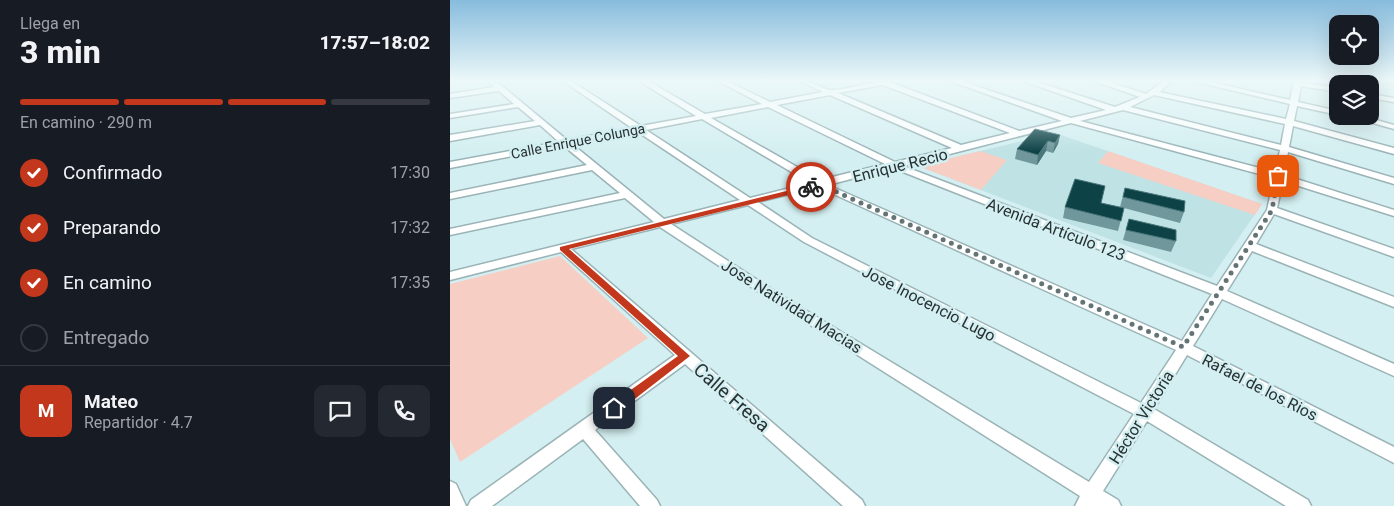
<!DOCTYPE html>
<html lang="es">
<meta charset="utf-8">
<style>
:root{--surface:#171b24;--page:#242831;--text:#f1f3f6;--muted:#9ea1a6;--line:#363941;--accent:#c3381c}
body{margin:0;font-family:Roboto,sans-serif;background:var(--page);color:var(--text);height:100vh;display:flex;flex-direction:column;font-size:19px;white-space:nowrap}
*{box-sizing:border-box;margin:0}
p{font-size:16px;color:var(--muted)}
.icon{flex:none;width:28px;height:28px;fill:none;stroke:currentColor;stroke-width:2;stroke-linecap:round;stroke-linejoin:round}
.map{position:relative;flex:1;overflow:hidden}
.panel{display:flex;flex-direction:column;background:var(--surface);width:450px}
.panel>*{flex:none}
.tools{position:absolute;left:879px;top:15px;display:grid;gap:10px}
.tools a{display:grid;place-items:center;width:50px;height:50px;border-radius:10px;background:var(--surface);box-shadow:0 5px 20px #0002;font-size:25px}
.pin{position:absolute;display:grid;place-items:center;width:42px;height:42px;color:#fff;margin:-21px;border-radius:10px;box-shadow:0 2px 8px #0006}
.courier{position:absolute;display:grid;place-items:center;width:50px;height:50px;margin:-25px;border:4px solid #c3381c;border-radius:50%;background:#fff;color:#222;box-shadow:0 1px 6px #0007}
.head em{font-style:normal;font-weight:800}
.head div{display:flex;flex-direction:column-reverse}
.head{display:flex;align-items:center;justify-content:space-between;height:85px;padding:0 20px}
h1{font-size:32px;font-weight:800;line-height:38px}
.bar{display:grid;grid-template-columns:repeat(4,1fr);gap:8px 5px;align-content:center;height:60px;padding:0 20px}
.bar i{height:6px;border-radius:4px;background:var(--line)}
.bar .current{background:var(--accent)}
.bar p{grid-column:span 4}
.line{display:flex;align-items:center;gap:12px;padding:0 20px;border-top:1px solid var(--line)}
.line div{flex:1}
.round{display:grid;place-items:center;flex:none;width:52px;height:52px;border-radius:10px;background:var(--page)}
ol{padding:0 20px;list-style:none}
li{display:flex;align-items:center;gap:15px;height:55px}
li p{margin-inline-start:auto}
li .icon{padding:5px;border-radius:50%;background:var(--accent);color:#fff;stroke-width:4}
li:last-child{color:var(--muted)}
li i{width:28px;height:28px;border:2px solid var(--line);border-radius:50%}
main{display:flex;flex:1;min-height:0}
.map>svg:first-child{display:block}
</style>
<main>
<section class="panel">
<div class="head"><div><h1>3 min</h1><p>Llega en</p></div><em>17:57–18:02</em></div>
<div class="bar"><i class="current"></i><i class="current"></i><i class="current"></i><i></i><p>En camino · 290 m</p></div>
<ol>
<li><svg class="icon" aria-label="check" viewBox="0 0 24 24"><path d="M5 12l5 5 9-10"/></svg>Confirmado<p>17:30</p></li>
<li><svg class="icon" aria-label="check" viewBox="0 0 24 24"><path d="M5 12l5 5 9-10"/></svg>Preparando<p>17:32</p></li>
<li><svg class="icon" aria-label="check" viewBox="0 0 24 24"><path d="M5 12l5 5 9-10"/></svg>En camino<p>17:35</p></li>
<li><i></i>Entregado</li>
</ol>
<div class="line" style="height:90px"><b class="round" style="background:var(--accent);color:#fff">M</b><div><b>Mateo</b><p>Repartidor · 4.7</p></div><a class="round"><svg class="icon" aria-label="chat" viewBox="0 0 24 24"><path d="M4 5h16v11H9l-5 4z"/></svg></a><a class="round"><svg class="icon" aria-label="phone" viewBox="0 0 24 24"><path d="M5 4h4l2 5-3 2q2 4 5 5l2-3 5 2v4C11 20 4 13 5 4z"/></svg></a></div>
</section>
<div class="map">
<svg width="944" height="506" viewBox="0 0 944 506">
<rect width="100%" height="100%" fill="#d4eff1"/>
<path fill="#bfe2e5" d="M 605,133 L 812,204 L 761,278 L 468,166 Z"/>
<path fill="#f6cec4" d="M 530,151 L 557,160 L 531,190 L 468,166 Z
M 658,151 L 812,204 L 805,215 L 648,163 Z
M 110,256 L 198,338 L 10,462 L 0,439 L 0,284 Z"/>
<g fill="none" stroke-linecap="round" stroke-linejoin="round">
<g stroke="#9ab3b6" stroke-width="3">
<path id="minor" d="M 38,81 L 46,81 L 117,140 L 182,128 L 113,81 L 121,81 L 191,126 L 246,116 L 189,81 L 198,81 L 255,114 L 312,104 L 268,81 L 277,81 L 320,102 L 373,92 L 350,81 C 363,81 375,91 383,90 C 402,89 420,81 437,81 L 569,131 L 612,121 L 500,81 L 511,81 L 621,118 L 656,110 L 573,81 L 584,81 L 665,107 L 690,97 L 644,81 L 656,81 L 696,94 L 714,81 L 722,81 L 709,92 L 836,119 L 840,104 L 742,81 L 756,81 L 840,100 L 844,81 L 888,88 L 888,92 L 851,86 L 848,102 L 888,111 L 888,115 L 847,106 L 844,121 L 944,148 L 944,154 L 843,126 L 839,147 L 944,178 L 944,184 L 838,152 L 834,175 L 944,210 L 944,216 L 833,181 L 827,208 L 944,249 L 944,257 L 824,214 L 806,244 L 944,297 L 944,307 L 802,251 L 777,291 L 944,364 L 944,376 L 772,299 L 743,346 L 944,447 L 944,463 L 737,355 L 704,409 L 858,500 L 861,506 L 836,506 L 697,421 L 653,491 L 668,500 L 671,506 L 625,506 L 630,496 L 324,302 L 210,227 L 121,249 L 412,500 L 415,506 L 393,506 L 235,364 L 145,430 L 207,500 L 210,506 L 190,506 L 133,439 L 42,506 L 18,506 L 21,500 L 225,355 L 111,252 L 0,280 L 0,272 L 204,222 L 175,198 L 0,235 L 0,229 L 170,193 L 142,170 L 0,199 L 0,193 L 137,165 L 114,146 L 0,168 L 0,162 L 109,142 L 90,125 L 0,141 L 0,135 L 85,121 L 68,107 L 0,118 L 0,114 L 64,104 L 49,91 L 0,98 L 0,94 L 44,87 ZM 432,85 L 433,85 L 560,133 L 511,145 L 388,93 ZM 380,95 L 502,148 L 445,162 L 327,105 ZM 704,95 L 835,124 L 831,145 L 680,107 ZM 318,107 L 435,164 L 370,180 L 261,118 ZM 673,110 L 830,150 L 825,172 L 630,121 ZM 252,119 L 360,183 L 300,198 L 196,130 ZM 621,123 L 824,178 L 817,210 L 767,286 L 453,166 ZM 188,132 L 290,200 L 214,219 L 122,144 ZM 443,168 L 762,294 L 732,341 L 378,185 ZM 368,187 L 726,350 L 691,403 L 362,238 L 308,202 ZM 298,205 L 354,242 L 684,414 L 639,482 L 332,296 L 221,224 Z
M 937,81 L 944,81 L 944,84 L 938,82 Z
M 920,94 L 944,98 L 944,102 L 920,98 Z
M 898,116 L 912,116 L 944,125 L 944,129 Z
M 0,481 L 6,484 L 16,506 L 0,506 Z"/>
</g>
<use href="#minor" fill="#fff" fill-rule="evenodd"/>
</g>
<path fill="#70989c" d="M 610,135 L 608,144 L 603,153 L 596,151 L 587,165 L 565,159 L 567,149 Z
M 675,188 L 734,212 L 730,223 L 674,208 L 668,231 L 613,218 L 615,207 L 651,203 L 670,207 Z
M 679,219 L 726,241 L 721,252 L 673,240 Z"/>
<path fill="#497679" d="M 610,135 L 608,144 L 603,153 L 605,143 Z
M 598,141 L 596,151 L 587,165 L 588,155 Z"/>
<path fill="#0d4246" stroke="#497679" d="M 585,129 L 610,135 L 605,143 L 598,141 L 588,155 L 567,149 Z
M 625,179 L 655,186 L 651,203 L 674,208 L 671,221 L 615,207 Z
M 675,188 L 735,201 L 734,212 L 673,197 Z
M 679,219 L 726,230 L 726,241 L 676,230 Z"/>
<linearGradient id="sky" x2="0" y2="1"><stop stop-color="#87bcdd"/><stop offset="0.53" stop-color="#ecf8f9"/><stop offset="1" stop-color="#ecf8f9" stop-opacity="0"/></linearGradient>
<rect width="944" height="152" fill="url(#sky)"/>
<path fill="#c3381c" d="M 361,185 L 363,189 L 119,249 L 240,356 L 168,412 L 160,412 L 160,405 L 228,356 L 110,250 L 110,247 Z"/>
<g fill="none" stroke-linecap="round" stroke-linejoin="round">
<path stroke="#647475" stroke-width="5" stroke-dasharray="0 9" d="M 361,187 L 371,185 L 733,347 L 822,210 L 828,176"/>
</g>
<g text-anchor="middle" stroke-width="5" stroke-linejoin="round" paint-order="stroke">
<g font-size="14" fill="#273132" stroke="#d4eff1">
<text transform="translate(128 141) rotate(-11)" y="5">Calle Enrique Colunga</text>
</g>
<g font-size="16" fill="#273132" stroke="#d4eff1">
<text transform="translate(450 165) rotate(-14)" y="6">Enrique Recio</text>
<text transform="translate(606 229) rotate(21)" y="6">Avenida Artículo 123</text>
<text transform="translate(479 303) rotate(27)" y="6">Jose Inocencio Lugo</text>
<text transform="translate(342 306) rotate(32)" y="6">Jose Natividad Macias</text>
<text transform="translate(810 387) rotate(27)" y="6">Rafael de los Rios</text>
<text transform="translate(691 417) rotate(-58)" y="6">Héctor Victoria</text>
</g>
<g font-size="19" fill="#273132" stroke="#d4eff1">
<text transform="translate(282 397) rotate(41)" y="7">Calle Fresa</text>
</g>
</g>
</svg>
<div class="tools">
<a><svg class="icon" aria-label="locate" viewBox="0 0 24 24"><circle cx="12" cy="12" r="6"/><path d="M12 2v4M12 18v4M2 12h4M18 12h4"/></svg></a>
<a><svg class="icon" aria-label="layers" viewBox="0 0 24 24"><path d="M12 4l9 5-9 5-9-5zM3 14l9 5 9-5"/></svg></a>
</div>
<div class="pin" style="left:828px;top:176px;background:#ea580c"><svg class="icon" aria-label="bag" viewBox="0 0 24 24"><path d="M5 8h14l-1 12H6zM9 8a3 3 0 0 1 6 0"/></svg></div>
<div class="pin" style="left:164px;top:408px;background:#1f2937"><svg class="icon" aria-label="home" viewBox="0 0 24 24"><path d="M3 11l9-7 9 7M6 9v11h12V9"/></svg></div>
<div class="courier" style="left:361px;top:187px"><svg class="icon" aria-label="bike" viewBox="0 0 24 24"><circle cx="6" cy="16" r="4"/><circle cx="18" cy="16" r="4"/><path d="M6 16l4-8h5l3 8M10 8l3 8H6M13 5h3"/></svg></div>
</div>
</main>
